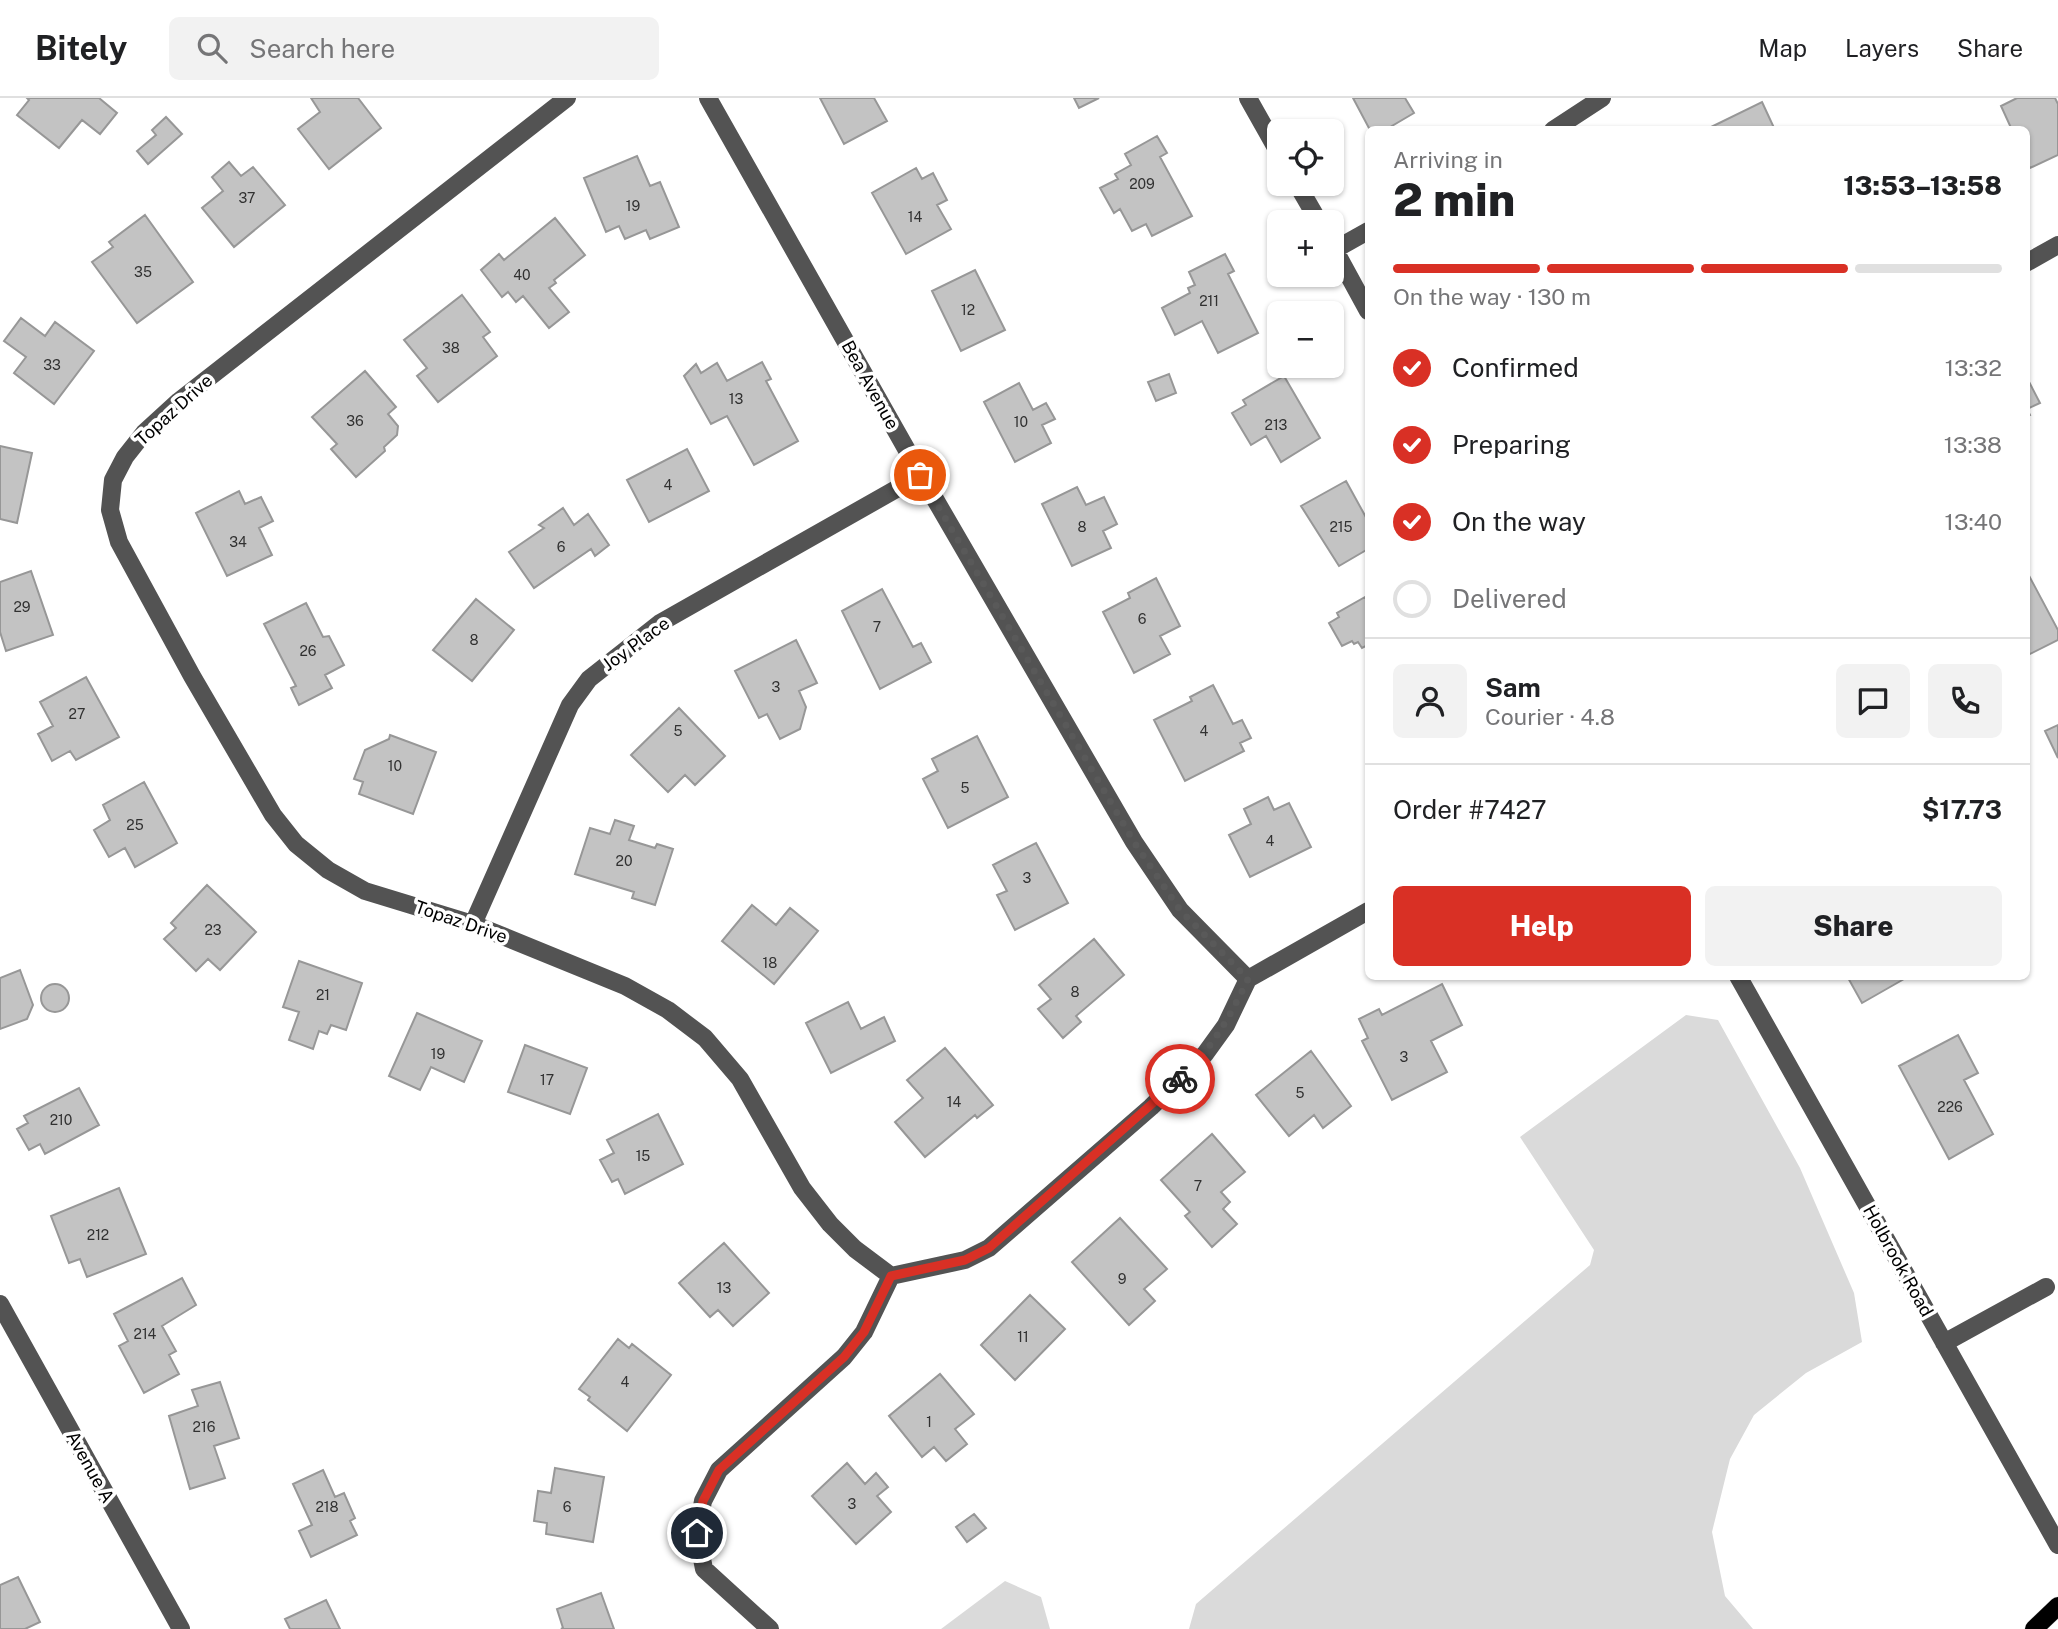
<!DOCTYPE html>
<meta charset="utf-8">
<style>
:root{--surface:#fff;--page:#f2f2f2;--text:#202124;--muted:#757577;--line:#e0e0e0;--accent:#d93025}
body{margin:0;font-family:"Public Sans",sans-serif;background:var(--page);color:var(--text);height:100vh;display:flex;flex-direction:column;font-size:26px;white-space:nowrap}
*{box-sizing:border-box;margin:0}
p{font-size:23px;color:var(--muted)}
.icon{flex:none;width:38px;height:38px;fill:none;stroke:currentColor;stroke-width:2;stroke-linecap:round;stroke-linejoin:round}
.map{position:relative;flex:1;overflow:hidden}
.panel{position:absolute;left:1365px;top:28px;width:665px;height:854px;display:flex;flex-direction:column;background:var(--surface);border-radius:10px;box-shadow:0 2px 5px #0004}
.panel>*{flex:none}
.tools{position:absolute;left:1267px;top:21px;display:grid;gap:14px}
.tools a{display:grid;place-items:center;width:77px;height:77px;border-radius:10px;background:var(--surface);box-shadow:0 2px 5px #0004;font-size:35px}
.pin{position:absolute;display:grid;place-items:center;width:60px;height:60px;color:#fff;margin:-30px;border:4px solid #fff;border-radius:50%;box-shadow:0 2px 7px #0007}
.courier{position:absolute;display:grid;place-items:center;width:70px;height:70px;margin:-35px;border:5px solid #d93025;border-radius:50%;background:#fff;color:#222;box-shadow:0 2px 9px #0007}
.headline em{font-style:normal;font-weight:800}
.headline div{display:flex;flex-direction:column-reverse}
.headline{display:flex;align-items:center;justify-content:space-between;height:119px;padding:0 28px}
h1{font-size:46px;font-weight:800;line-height:52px}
.bar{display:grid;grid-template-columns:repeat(4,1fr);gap:10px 7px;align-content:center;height:84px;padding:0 28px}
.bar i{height:9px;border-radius:5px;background:var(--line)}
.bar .on{background:var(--accent)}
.bar p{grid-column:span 4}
.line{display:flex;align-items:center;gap:18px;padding:0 28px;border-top:2px solid var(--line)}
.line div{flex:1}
.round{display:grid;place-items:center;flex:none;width:74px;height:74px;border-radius:10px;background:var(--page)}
ol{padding:0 28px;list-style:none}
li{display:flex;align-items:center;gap:21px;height:77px}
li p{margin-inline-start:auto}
li .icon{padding:7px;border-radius:50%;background:var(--accent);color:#fff;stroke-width:4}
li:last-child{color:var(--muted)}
li i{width:38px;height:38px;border:4px solid var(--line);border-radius:50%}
.button{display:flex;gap:14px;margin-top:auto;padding:14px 28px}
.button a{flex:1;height:80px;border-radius:10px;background:var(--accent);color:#fff;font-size:28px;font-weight:800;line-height:80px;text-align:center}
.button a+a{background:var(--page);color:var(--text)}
header{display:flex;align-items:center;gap:42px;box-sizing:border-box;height:98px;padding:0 35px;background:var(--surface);border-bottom:2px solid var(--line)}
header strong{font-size:33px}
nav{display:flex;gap:38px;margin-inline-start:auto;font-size:24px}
.search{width:490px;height:63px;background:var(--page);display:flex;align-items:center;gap:18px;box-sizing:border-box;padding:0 24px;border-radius:10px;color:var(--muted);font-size:26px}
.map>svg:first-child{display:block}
</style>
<header>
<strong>Bitely</strong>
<div class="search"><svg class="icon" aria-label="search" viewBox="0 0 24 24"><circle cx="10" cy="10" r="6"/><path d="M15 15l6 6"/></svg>Search here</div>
<nav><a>Map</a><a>Layers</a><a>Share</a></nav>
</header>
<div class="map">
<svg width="2058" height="1531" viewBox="0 0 2058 1531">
<rect width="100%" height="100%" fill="#fff"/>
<path fill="#dadada" d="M 1686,917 L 1718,922 L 1800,1070 L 1854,1195 L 1862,1244 L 1806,1275 L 1754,1317 L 1730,1361 L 1712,1434 L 1725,1498 L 1753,1531 L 1189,1531 L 1196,1506 L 1590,1167 L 1594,1152 L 1520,1039 Z
M 1005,1483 L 1041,1499 L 1050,1531 L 941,1531 Z"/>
<path fill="#c3c3c3" stroke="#979797" stroke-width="2" d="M 27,0 L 99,0 L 117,15 L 100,36 L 82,22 L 59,50 L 17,17 L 29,2 Z
M 358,0 L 381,30 L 329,71 L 298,31 L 320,14 L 311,0 Z
M 820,0 L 874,0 L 887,23 L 844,46 Z
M 1074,0 L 1099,0 L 1079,10 Z
M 1353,0 L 1405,0 L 1414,15 L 1385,32 L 1370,32 Z
M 2017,0 L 2055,0 L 2058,6 L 2058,57 L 2030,70 L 2026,63 L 2026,32 L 2012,32 L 2001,8 Z
M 1762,4 L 1775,32 L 1705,32 Z
M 166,19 L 182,36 L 148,66 L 137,53 L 156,37 L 152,32 Z
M 1157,38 L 1167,55 L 1160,59 L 1192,118 L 1152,138 L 1146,126 L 1132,133 L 1120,111 L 1114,115 L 1100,90 L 1118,81 L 1115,76 L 1131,67 L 1125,56 Z
M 637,58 L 650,88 L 660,84 L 679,129 L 650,141 L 646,132 L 625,141 L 619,128 L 606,134 L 584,80 Z
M 229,64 L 241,78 L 253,69 L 285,107 L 234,149 L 202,110 L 223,93 L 212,79 Z
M 916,70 L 922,81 L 933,75 L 947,102 L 937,107 L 951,131 L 906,156 L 872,95 Z
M 145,117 L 193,184 L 137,225 L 92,164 L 113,149 L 109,144 Z
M 555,120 L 585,157 L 554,182 L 556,185 L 549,190 L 569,214 L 549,230 L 523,198 L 516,204 L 508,194 L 502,199 L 481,172 L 499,156 L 504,162 Z
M 1225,156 L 1234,173 L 1228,176 L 1258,235 L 1218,255 L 1202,223 L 1175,237 L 1162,210 L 1190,195 L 1188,190 L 1195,187 L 1189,174 Z
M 975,172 L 1005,232 L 961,253 L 932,193 Z
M 462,197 L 490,234 L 483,239 L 497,258 L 438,304 L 417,278 L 427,270 L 404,242 Z
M 21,220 L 45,238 L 55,224 L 94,253 L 54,306 L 14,275 L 26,259 L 4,243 Z
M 762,264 L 771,281 L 766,283 L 798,343 L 754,367 L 727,318 L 711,326 L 684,278 L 696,266 L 701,275 L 717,265 L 727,283 Z
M 365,273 L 396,309 L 388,316 L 398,328 L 397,337 L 384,349 L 385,353 L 356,379 L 331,351 L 337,346 L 312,319 Z
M 1169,276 L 1176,295 L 1156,303 L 1148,284 Z
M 1284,278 L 1320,340 L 1281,364 L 1266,338 L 1251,347 L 1232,315 L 1246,307 L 1243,302 Z
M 2026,278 L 2040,305 L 2027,311 L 2030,317 L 2026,319 Z
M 1019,285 L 1033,312 L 1046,305 L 1055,321 L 1042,327 L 1051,345 L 1015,364 L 984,304 Z
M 0,348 L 32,355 L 17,425 L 0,421 Z
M 687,351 L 709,393 L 649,424 L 627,382 Z
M 1346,383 L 1368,423 L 1368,451 L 1339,468 L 1301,408 Z
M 1077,389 L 1086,407 L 1104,399 L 1117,426 L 1103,433 L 1111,450 L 1072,468 L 1042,406 Z
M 239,393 L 245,406 L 261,399 L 273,423 L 259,430 L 272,457 L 227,478 L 196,415 Z
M 563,410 L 574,427 L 588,416 L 609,447 L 595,458 L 591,451 L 534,490 L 509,454 L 544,430 L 539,427 Z
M 2026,472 L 2058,532 L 2058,542 L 2026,558 Z
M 31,473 L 53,537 L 6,553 L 0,534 L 0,484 Z
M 1156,480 L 1180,528 L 1160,538 L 1170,556 L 1134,575 L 1103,514 L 1130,500 L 1128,495 Z
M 882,491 L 913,549 L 921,545 L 931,564 L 880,591 L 842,513 Z
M 1365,499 L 1368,504 L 1368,547 L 1362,550 L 1358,544 L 1354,546 L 1352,543 L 1342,548 L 1329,525 L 1339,519 L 1337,515 Z
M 476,501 L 514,532 L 472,583 L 433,552 Z
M 306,505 L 323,539 L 329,538 L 344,567 L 325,577 L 332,590 L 299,607 L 291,590 L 296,588 L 264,526 Z
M 796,542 L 817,585 L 799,593 L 806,609 L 800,631 L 780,641 L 767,616 L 759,620 L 735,573 Z
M 86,579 L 119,639 L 76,662 L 70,653 L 52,663 L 38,636 L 53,628 L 40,604 Z
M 1213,587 L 1233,626 L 1242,622 L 1251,640 L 1240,645 L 1244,653 L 1185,683 L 1154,622 L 1192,603 L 1190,599 Z
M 679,610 L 725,658 L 695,687 L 685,677 L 668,694 L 631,657 Z
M 2058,627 L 2058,660 L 2045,633 Z
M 390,637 L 436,654 L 413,716 L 359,696 L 363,684 L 354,681 L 365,652 L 389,641 Z
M 977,638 L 1008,699 L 948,730 L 923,681 L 938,673 L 932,661 Z
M 144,684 L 177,745 L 135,769 L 125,750 L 109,759 L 94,732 L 110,722 L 103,707 Z
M 1268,699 L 1274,712 L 1289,705 L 1311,749 L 1250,779 L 1229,737 L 1251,726 L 1244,711 Z
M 615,722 L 634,728 L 629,742 L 655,750 L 657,746 L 673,751 L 655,807 L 632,800 L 634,794 L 575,776 L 590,730 L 610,736 Z
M 1036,745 L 1068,805 L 1015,832 L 997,797 L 1007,793 L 993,767 Z
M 207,787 L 256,834 L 220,872 L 208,861 L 196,873 L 164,841 L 176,830 L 171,825 Z
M 752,807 L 776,827 L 790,810 L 818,833 L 774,886 L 722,843 Z
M 1094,841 L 1124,877 L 1076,918 L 1081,924 L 1063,940 L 1038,911 L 1051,901 L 1039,887 Z
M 299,863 L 362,885 L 346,932 L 331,927 L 327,936 L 319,933 L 313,951 L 289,942 L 299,914 L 283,909 Z
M 20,872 L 33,907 L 27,921 L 0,931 L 0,880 Z
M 1847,878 L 1902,878 L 1904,881 L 1862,905 Z
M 1442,886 L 1462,927 L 1431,943 L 1447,974 L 1392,1002 L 1362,943 L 1368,940 L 1359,921 L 1379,911 L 1382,917 Z
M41 900a14 14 0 1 1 28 0a14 14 0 1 1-28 0Z
M 848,904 L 861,931 L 884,919 L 895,943 L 831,975 L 806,925 Z
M 417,915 L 482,943 L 464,984 L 431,969 L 420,992 L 389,978 Z
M 1958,937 L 1978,975 L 1964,982 L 1993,1036 L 1949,1061 L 1899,968 Z
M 525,947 L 587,970 L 570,1016 L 508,994 Z
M 945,950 L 993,1007 L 977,1020 L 975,1017 L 925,1059 L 895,1024 L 923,1000 L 907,982 Z
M 1311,953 L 1351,1008 L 1323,1030 L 1314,1017 L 1289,1038 L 1256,997 Z
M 79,990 L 99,1027 L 45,1056 L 40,1046 L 29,1052 L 17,1031 L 28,1025 L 24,1018 Z
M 658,1016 L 683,1066 L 625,1096 L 618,1081 L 612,1084 L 600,1062 L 614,1055 L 607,1042 Z
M 1212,1036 L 1245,1074 L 1221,1094 L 1230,1104 L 1223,1111 L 1237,1126 L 1212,1149 L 1185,1118 L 1190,1114 L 1161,1082 Z
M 119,1090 L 146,1156 L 87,1179 L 80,1161 L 69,1165 L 51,1118 Z
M 1120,1120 L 1167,1171 L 1144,1191 L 1155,1203 L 1129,1227 L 1072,1164 Z
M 724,1145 L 769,1195 L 733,1228 L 718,1212 L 710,1219 L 679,1185 Z
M 182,1180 L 196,1207 L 162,1228 L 176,1253 L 169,1257 L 179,1276 L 144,1295 L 119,1248 L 128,1243 L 114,1216 Z
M 1030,1197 L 1065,1231 L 1015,1282 L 981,1247 Z
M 618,1241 L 629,1250 L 632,1246 L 671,1277 L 627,1333 L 588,1302 L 590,1299 L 579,1291 Z
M 940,1276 L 974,1316 L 955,1331 L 967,1346 L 946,1363 L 934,1349 L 922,1359 L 889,1318 Z
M 220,1284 L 239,1340 L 214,1348 L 225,1380 L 190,1391 L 169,1318 L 198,1308 L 192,1292 Z
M 847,1365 L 865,1386 L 876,1375 L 888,1389 L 877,1398 L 891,1414 L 856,1446 L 812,1398 Z
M 555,1370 L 604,1379 L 593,1444 L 546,1436 L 547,1425 L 534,1423 L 538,1393 L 551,1395 Z
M 323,1372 L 335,1399 L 344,1395 L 355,1420 L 350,1423 L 357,1437 L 311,1459 L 299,1433 L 312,1427 L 293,1386 Z
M 974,1416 L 986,1430 L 967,1444 L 956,1429 Z
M 18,1479 L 40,1524 L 25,1531 L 0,1531 L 0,1487 Z
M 601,1495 L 614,1531 L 561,1531 L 563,1530 L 557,1511 Z
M 326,1502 L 340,1531 L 290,1531 L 285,1521 Z"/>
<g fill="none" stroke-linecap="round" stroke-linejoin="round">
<g stroke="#dbdbdb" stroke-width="19">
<path id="major" d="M 2034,1531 L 2058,1508"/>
</g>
<path stroke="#535353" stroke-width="18" d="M 567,0 L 179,303 L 144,335 L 125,359 L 113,382 L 110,412 L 119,444 L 192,578 L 273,717 L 296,746 L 328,772 L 365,793 L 473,826 L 625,888 L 668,912 L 705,940 L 740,981 L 802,1090 L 830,1126 L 855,1151 L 891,1178 L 965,1162 L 989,1150 L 1151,1009 L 1205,956 L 1226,927 L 1248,881 L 1368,813
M 708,0 L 921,377 L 1134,744 L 1180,812 L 1248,881
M 1248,0 L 1279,55
M 1553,32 L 1602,0
M 1297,86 L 1319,124
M 1332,147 L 1368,213
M 1334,152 L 1368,133
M 2026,165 L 2058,147
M 473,826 L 570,607 L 589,581 L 660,525 L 921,377
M 1738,878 L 2058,1447
M 0,1206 L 181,1531
M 1944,1245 L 2046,1189
M 770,1531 L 704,1471 L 697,1435 L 703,1403 L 719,1372 L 844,1259 L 864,1234 L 891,1178"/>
<use href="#major" stroke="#000" stroke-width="18"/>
</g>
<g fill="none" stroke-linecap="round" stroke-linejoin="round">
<path stroke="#595959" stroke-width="7" stroke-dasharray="0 12.6" d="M 920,377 L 1134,744 L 1180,812 L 1248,881 C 1228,922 1213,949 1180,981"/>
<path stroke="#d93025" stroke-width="9" d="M 697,1435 L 703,1403 L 719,1372 L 844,1259 L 864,1234 L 891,1178 L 965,1162 L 989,1150 L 1180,981"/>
</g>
<g text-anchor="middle" stroke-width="7" stroke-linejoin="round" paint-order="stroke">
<g font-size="14" fill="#313131">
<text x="1142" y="91">209</text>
<text x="247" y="105">37</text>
<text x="633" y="113">19</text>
<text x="915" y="124">14</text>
<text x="143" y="179">35</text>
<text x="522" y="182">40</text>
<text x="1209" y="208">211</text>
<text x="968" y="217">12</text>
<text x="451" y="255">38</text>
<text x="52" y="272">33</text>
<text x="736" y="306">13</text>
<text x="355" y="328">36</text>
<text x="1021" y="329">10</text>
<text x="1276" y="332">213</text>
<text x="668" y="392">4</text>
<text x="1082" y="434">8</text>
<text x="1341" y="434">215</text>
<text x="238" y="449">34</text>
<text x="561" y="454">6</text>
<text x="22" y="514">29</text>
<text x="1142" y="526">6</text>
<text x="877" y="534">7</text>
<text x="474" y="547">8</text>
<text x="308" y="558">26</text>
<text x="776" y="594">3</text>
<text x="77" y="621">27</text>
<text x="678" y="638">5</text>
<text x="1204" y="638">4</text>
<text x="395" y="673">10</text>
<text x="965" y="695">5</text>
<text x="135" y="732">25</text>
<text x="1270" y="748">4</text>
<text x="624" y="768">20</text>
<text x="1027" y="785">3</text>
<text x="213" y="837">23</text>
<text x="770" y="870">18</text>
<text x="1075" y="899">8</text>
<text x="323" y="902">21</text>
<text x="438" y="961">19</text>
<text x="1404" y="964">3</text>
<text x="547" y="987">17</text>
<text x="1300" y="1000">5</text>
<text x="954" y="1009">14</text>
<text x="1950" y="1014">226</text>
<text x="61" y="1027">210</text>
<text x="643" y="1063">15</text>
<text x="1198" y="1093">7</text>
<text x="98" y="1142">212</text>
<text x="1122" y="1186">9</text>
<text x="724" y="1195">13</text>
<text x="145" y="1241">214</text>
<text x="1023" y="1244">11</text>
<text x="625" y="1289">4</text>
<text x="929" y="1329">1</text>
<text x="204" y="1334">216</text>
<text x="852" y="1411">3</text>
<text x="327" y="1414">218</text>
<text x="567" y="1414">6</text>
</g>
<g font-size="18" fill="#000" stroke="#fff">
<text transform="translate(870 287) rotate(61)" y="6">Bea Avenue</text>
<text transform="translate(174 312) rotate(-42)" y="6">Topaz Drive</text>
<text transform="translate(636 546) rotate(-36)" y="6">Joy Place</text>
<text transform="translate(461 824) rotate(19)" y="6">Topaz Drive</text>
<text transform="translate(1898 1163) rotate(61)" y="6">Holbrook Road</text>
<text transform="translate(90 1369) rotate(61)" y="6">Avenue A</text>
</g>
</g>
</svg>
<div class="tools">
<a><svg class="icon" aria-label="locate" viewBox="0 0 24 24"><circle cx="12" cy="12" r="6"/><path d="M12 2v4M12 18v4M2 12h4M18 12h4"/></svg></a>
<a>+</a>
<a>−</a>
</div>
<div class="pin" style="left:920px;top:377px;background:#ea580c"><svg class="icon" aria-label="bag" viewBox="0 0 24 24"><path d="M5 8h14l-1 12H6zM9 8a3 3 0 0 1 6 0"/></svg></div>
<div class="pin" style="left:697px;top:1435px;background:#1f2937"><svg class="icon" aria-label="home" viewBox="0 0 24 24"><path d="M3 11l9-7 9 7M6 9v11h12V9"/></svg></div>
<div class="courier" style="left:1180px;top:981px"><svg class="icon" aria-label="bike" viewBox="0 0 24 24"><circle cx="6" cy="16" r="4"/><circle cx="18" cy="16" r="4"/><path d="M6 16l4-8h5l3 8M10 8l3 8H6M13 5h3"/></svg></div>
<section class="panel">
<div class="headline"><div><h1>2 min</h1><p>Arriving in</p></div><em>13:53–13:58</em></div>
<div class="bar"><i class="on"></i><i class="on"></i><i class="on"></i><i></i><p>On the way · 130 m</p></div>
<ol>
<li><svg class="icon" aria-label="check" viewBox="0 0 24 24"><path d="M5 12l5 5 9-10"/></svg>Confirmed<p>13:32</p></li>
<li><svg class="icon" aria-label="check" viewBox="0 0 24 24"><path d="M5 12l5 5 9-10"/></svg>Preparing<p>13:38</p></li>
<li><svg class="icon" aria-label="check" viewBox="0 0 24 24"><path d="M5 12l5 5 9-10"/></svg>On the way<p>13:40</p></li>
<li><i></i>Delivered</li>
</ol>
<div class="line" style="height:126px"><a class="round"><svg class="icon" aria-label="person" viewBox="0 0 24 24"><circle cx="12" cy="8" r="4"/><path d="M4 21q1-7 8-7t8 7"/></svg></a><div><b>Sam</b><p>Courier · 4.8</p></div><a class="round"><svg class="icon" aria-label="chat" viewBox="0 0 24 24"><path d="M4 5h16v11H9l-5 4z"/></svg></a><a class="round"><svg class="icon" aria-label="phone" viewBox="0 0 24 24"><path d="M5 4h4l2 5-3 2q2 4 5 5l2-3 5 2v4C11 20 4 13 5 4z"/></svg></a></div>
<div class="line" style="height:91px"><div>Order #7427</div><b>$17.73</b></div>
<div class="button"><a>Help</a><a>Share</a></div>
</section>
</div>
